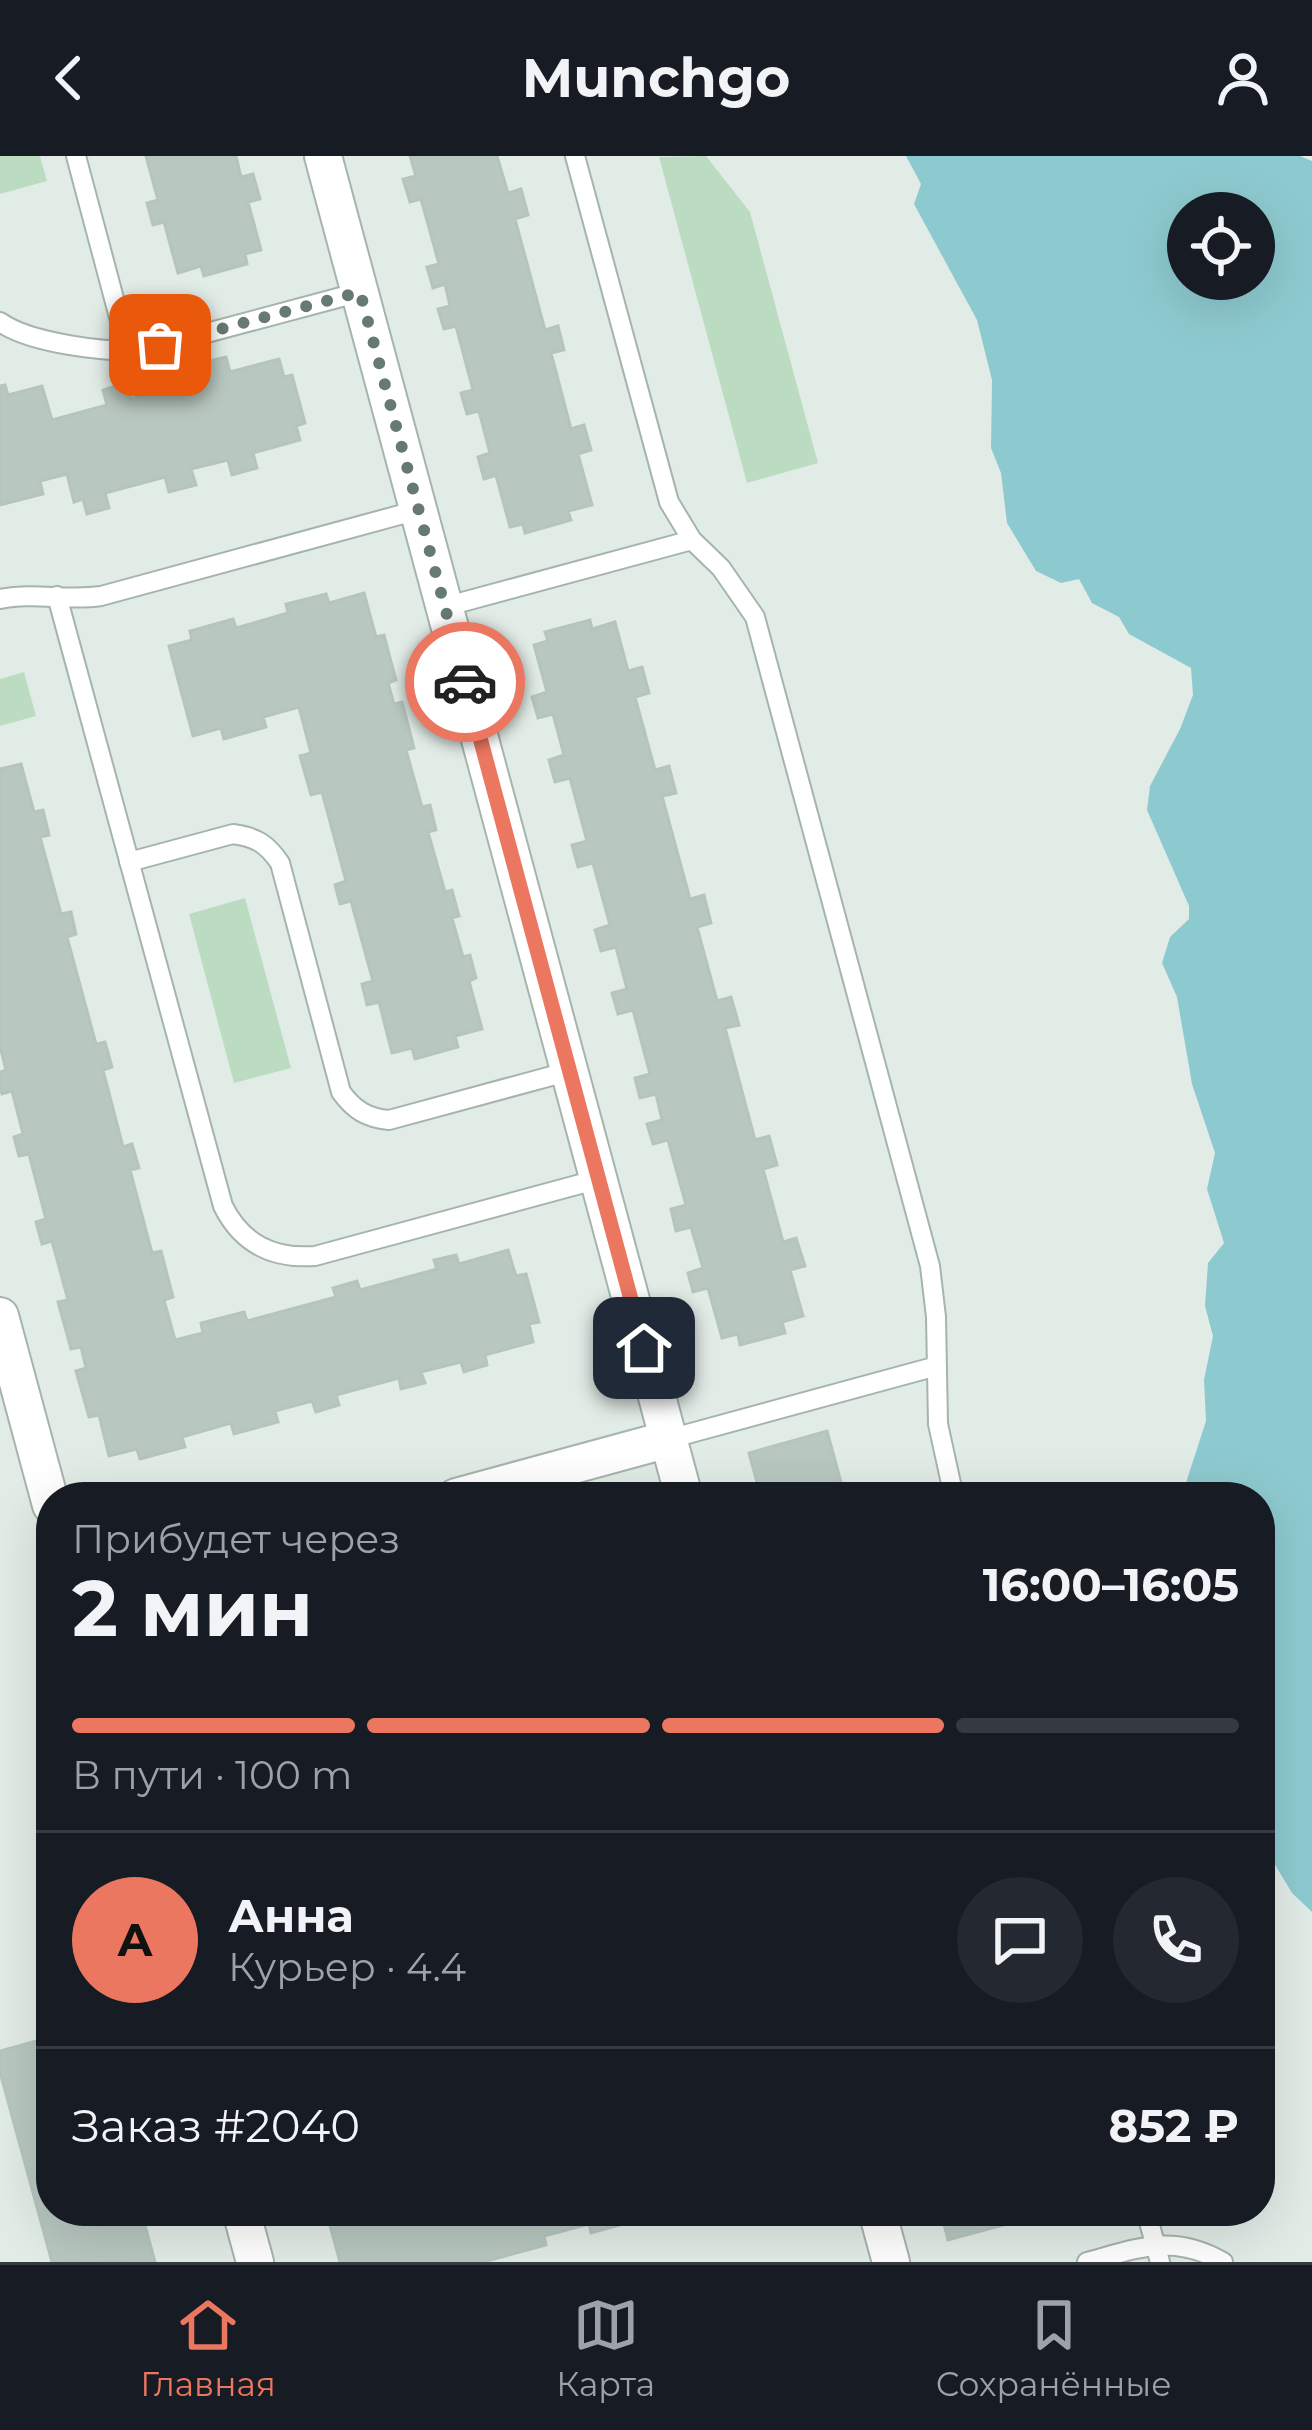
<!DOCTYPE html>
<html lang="ru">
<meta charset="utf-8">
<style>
:root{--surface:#171b24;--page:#242831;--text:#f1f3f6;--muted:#9ea1a6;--line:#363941;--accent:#ec7760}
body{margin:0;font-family:Montserrat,sans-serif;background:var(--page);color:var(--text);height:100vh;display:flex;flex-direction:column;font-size:45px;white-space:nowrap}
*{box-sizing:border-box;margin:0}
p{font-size:39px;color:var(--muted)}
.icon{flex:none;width:66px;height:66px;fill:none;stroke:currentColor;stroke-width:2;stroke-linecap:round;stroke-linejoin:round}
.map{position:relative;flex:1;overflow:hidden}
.drawer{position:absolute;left:36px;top:1326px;width:1239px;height:744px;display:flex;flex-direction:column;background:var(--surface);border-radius:48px;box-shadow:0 12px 48px #0002}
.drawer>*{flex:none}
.fabs{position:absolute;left:1167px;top:36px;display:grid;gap:24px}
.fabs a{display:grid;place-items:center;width:108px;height:108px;border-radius:50%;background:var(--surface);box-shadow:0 12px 48px #0002;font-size:60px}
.pin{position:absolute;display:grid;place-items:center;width:102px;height:102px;color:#fff;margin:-51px;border-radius:24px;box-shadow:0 6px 18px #0006}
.courier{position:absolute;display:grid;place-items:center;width:120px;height:120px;margin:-60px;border:9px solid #ec7760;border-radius:50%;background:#fff;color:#222;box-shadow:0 3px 15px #0007}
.summary em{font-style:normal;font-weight:700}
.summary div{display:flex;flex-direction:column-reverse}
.summary{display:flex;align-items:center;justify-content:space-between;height:204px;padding:0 36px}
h1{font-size:78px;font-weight:700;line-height:90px}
.bar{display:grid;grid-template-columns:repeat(4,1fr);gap:18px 12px;align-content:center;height:144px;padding:0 36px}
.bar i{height:15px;border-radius:9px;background:var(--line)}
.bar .on{background:var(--accent)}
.bar p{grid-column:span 4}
.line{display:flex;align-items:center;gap:30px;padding:0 36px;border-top:3px solid var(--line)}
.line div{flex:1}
.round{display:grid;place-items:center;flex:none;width:126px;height:126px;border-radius:63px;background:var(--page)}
header{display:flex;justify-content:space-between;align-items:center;height:156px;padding:0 36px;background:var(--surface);font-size:54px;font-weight:700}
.tabs{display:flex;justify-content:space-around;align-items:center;height:168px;border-top:3px solid var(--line);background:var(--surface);font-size:33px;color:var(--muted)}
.tabs a{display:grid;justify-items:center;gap:6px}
.tabs .on{color:var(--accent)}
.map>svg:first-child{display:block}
</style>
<header><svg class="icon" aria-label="back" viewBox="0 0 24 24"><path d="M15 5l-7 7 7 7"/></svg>Munchgo<svg class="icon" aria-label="person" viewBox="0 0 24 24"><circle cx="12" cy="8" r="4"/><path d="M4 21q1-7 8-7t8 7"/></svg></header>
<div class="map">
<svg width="1312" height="2106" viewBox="0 0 1312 2106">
<rect width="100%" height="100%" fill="#e2ece7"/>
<path fill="#bcdcc2" d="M 0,0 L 40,0 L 47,25 L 0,38 Z
M 706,0 L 750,56 L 818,307 L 747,327 L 659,1 Z
M 24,516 L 36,560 L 0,570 L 0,523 Z
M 245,742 L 291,912 L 234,927 L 189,758 Z"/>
<path fill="#8dcacf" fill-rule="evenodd" d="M 906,0 L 1300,0 L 1312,5 L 1312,1756 L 1292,1737 L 1260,1684 L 1260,1341 L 1184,1341 L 1183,1336 L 1206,1265 L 1204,1224 L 1213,1180 L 1205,1150 L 1208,1107 L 1224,1087 L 1207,1033 L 1215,997 L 1192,928 L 1177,841 L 1162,807 L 1170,781 L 1189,763 L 1189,750 L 1147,654 L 1150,630 L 1180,573 L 1193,539 L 1191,512 L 1129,478 L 1119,461 L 1092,447 L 1079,423 L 1061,427 L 1036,415 L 1007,367 L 1001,317 L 991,292 L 992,224 L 977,164 L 914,48 L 921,28 ZM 1188,57 L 1254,57 L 1254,123 L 1188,123 Z"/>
<path fill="#b8c7c0" stroke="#b5c5bd" stroke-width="3" d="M 146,0 L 236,0 L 241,21 L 253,18 L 260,43 L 248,46 L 261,94 L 245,98 L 247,108 L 204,120 L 201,110 L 178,117 L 164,66 L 153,69 L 147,47 L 158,44 Z
M 410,0 L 497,0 L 508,37 L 521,33 L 528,59 L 515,63 L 545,174 L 558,170 L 564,194 L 551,197 L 571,273 L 584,269 L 591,294 L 578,298 L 592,349 L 568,355 L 571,364 L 525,377 L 523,368 L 510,371 L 496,319 L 484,323 L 478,301 L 490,297 L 479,255 L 467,258 L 461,237 L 473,234 L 456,170 L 444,173 L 438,153 L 450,150 L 445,128 L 433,132 L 427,111 L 439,108 L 421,43 L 410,46 L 403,23 L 416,20 Z
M 226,201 L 230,216 L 279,203 L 284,221 L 292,219 L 305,267 L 296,270 L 300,284 L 253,297 L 257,312 L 232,319 L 228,304 L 191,313 L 196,329 L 169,336 L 165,321 L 105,337 L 109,352 L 87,358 L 83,343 L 74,346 L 67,318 L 40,325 L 43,338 L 0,349 L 0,230 L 5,229 L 8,239 L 42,230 L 52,264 L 107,249 L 103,234 L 126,227 L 131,243 L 209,222 L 205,206 Z
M 364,437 L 376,481 L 384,479 L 396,524 L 388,527 L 394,548 L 402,546 L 414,592 L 406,594 L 422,651 L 430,649 L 436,674 L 428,676 L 445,736 L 452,734 L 459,760 L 452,762 L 463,801 L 470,799 L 476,822 L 469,825 L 482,873 L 455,880 L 458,891 L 415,903 L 412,892 L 392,897 L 379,846 L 367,849 L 362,828 L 373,825 L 351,745 L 340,748 L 335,729 L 346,725 L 322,636 L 311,639 L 300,600 L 311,597 L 299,551 L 263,561 L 266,571 L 224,583 L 221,572 L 193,580 L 169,490 L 192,484 L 190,475 L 233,463 L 236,472 L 288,457 L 286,448 L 326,438 L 329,447 Z
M 590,464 L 592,473 L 615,466 L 628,515 L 642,511 L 649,537 L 635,541 L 655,614 L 669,610 L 676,637 L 662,640 L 690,743 L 704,739 L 711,767 L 697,771 L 717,845 L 731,841 L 739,869 L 725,872 L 755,984 L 769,980 L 777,1009 L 763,1013 L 783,1086 L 796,1082 L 805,1110 L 790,1114 L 803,1160 L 782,1166 L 785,1177 L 740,1189 L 738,1178 L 722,1182 L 708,1132 L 693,1136 L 688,1117 L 703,1112 L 691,1071 L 676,1075 L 671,1053 L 686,1049 L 668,984 L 653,988 L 647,968 L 662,964 L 656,938 L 640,942 L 635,922 L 650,918 L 633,854 L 618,858 L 612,837 L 627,833 L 616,791 L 601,795 L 595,774 L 610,769 L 593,707 L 578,711 L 572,689 L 587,685 L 570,622 L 555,626 L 549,604 L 564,599 L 553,558 L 538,562 L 532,541 L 547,536 L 534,489 L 548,485 L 545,476 Z
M 21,608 L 34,656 L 43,654 L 49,679 L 40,681 L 61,758 L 71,756 L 76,778 L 67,781 L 96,888 L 105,886 L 112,911 L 103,914 L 123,991 L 132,988 L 139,1012 L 130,1014 L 152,1097 L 161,1095 L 173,1141 L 164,1144 L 175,1184 L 203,1177 L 201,1167 L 244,1156 L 247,1165 L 336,1141 L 333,1132 L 357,1125 L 360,1134 L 437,1113 L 434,1104 L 456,1099 L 459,1108 L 508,1094 L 516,1120 L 526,1118 L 539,1166 L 529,1168 L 533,1186 L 485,1199 L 487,1209 L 464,1216 L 461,1206 L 421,1216 L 425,1227 L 401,1233 L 399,1222 L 336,1239 L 339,1249 L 316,1256 L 312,1245 L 275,1255 L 278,1266 L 234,1278 L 231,1267 L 182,1281 L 185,1291 L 140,1303 L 137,1293 L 109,1300 L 99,1259 L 89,1261 L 76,1215 L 86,1212 L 81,1191 L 71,1193 L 58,1146 L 68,1144 L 52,1085 L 42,1088 L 36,1066 L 46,1063 L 29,998 L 19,1000 L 14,981 L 23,978 L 12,935 L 2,938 L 0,931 L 0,916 L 6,914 L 0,890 L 0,613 Z
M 827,1275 L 845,1341 L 761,1341 L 749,1297 Z
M 51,1881 L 51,2055 L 141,2055 L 155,2106 L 52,2106 L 0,1916 L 0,1895 Z
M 326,2055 L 670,2055 L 591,2077 L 589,2068 L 544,2080 L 546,2089 L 483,2106 L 340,2106 Z
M 941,2055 L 1051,2055 L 1051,2056 L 948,2084 Z"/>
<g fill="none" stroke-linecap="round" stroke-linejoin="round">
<g stroke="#a5b4ad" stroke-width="22">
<path id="service" d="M 76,0 L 128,195
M 575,0 L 669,346 L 692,384 L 721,412 L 755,461 L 930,1110 L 936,1161 L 938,1268 L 954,1341
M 0,166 C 29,187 107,197 143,194 L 360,136
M 57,440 L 223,1050 C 242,1088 273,1103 315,1100 L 599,1023
M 0,443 C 34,436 67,445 101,440 L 418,354
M 444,451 L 692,384
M 129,706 L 233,678 C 256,681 267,688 280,707 L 341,936 C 354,954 367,962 389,964 L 570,915
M 669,1283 L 937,1210
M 1146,2055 L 1160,2106
M 1087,2106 C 1139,2092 1173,2077 1223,2106"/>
</g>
<g stroke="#a5b4ad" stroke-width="40">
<path id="minor" d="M 323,0 L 684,1341
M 0,1160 L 51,1349
M 456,1341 L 669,1283
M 241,2055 L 255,2106
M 877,2055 L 891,2106"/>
</g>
<use href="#service" stroke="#fff" stroke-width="18"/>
<use href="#minor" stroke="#fff" stroke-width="36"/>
</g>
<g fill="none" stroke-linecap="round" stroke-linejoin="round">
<path stroke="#667a72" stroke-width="12" stroke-dasharray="0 21.6" d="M 160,189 L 360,136 L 465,526"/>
<path stroke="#ec7760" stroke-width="15" d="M 465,526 L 644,1192"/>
</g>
</svg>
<div class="fabs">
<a><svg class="icon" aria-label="locate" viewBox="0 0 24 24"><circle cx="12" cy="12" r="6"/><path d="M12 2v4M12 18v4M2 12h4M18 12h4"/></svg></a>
</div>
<div class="pin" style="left:160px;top:189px;background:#ea580c"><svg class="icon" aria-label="bag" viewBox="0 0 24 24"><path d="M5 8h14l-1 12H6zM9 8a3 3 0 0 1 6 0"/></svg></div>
<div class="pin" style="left:644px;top:1192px;background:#1f2937"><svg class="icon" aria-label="home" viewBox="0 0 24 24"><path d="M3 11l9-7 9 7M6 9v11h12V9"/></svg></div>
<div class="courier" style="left:465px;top:526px"><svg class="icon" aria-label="car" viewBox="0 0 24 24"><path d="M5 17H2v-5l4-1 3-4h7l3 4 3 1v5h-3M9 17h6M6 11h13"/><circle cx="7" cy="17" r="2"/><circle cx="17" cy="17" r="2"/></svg></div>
<section class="drawer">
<div class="summary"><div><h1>2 мин</h1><p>Прибудет через</p></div><em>16:00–16:05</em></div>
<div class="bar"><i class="on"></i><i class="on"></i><i class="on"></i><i></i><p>В пути · 100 m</p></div>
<div class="line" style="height:216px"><b class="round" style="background:var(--accent);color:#111">А</b><div><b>Анна</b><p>Курьер · 4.4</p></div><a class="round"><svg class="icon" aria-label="chat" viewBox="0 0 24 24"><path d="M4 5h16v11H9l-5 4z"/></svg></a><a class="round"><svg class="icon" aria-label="phone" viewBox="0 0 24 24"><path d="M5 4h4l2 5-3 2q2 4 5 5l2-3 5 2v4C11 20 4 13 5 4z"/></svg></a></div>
<div class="line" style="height:156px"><div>Заказ #2040</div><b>852 ₽</b></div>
</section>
</div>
<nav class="tabs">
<a class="on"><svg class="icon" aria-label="home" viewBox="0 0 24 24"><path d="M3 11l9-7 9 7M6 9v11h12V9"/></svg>Главная</a>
<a><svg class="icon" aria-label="map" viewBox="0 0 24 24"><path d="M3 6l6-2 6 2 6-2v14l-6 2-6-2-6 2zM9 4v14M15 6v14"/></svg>Карта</a>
<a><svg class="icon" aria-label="saved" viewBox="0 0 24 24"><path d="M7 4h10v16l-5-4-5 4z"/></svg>Сохранённые</a>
</nav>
